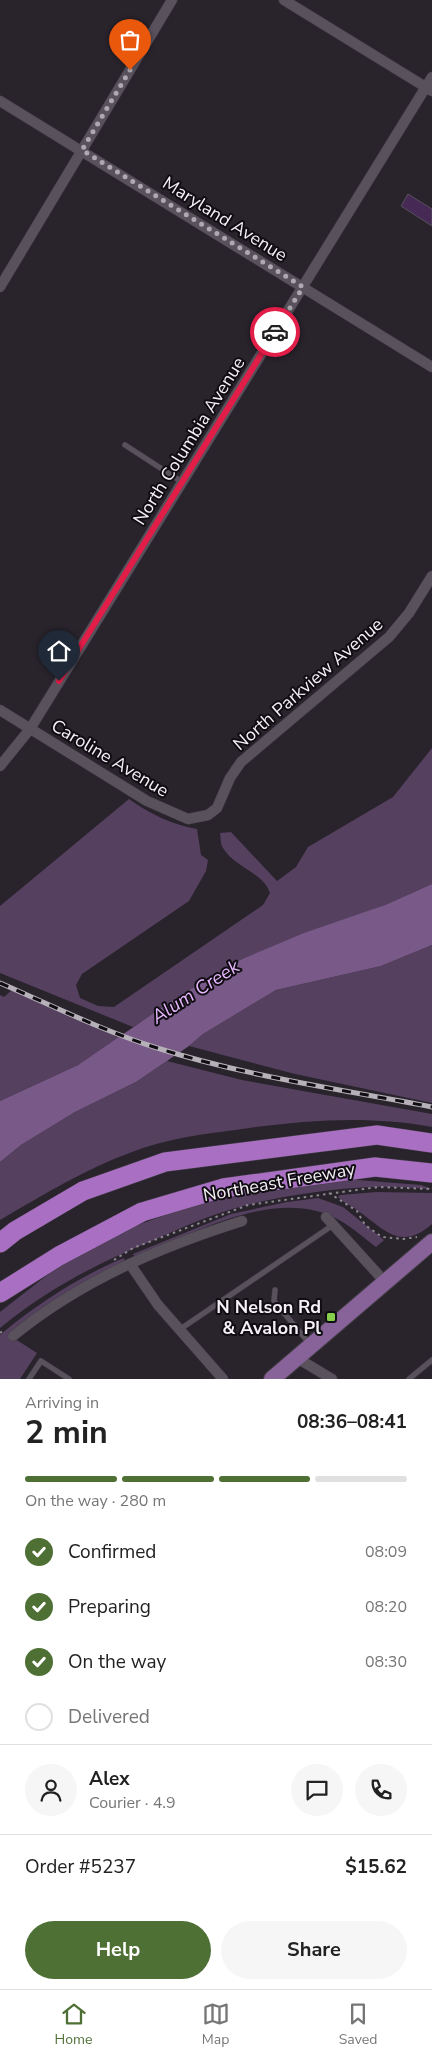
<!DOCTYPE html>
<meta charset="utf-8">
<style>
:root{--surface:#fff;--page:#f6f6f6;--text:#222;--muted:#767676;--line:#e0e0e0;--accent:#4f7035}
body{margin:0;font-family:"Nunito Sans",sans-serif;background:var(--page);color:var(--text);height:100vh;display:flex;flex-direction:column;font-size:19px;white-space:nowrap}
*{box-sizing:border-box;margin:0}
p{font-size:16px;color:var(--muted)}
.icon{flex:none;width:28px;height:28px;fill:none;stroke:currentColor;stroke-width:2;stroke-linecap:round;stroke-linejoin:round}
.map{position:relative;height:1379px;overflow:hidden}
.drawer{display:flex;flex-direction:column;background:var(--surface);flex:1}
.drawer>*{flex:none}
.pin{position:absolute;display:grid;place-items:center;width:42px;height:42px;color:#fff;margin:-51px -21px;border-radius:50% 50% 50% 0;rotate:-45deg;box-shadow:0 0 5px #0007}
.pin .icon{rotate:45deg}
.courier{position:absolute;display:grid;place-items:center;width:50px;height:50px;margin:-25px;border:4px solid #e11d48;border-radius:50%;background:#fff;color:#222;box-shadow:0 1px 6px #0007}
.headline em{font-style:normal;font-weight:700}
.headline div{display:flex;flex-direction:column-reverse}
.headline{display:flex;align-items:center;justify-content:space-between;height:85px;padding:0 25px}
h1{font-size:32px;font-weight:700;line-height:38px}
.bar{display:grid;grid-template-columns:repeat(4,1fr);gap:8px 5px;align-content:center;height:60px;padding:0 25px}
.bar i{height:6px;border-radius:4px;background:var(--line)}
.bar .active{background:var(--accent)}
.bar p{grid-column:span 4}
.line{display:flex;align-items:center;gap:12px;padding:0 25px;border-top:1px solid var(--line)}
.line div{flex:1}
.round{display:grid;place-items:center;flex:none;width:52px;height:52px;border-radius:26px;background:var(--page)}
ol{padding:0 25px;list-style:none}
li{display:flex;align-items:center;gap:15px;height:55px}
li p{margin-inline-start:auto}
li .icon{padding:5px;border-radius:50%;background:var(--accent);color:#fff;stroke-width:4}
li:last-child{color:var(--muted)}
li i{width:28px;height:28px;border:2px solid var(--line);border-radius:50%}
.action{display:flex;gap:10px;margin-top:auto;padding:10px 25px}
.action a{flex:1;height:58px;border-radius:30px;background:var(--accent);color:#fff;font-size:20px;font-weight:700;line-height:58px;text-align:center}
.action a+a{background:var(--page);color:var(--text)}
.dock{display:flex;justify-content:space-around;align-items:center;height:70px;border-top:1px solid var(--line);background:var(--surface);font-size:14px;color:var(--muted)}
.dock a{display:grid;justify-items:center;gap:2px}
.dock .active{color:var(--accent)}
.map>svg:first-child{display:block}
</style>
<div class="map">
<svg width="432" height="1379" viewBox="0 0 432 1379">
<rect width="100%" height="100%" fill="#29232c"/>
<path fill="#554060" d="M 432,748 L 432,884 L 385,905 L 240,960 L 133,1027 L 0,973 L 0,906 L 129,799 C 150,814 173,825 197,829 L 201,855 L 208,860 L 206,871 L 189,901 L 82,974 L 76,985 L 80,998 L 98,1006 L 114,1007 L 263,905 L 270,893 C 264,873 234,867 223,848 C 220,844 221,837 220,833 L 231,832 L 277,881 L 296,867 L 308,847 L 393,797 Z
M 432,945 L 432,1103 L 295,1074 L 189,1046 L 203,1034 L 276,990 L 381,966 Z
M 13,989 L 123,1035 L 78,1065 L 0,1101 L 0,995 L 4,997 Z
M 167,1061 L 242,1080 L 432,1114 L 432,1127 C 364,1114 295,1121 228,1131 C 195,1135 163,1140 132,1152 C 85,1169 43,1195 0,1220 L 0,1162 L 21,1145 L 75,1112 L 136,1082 Z
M 345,1179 L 421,1185 L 432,1189 C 412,1188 391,1186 371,1187 C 325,1189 257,1199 214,1215 C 194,1222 174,1231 154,1240 C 96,1264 49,1288 0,1328 L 0,1312 L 60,1265 L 122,1231 L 189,1206 L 227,1195 Z
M 377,1192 L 432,1193 L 432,1224 C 400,1252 384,1229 357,1210 C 351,1205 343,1203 338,1197 L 340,1195 Z
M 318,1198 L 343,1207 L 384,1240 L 376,1247 C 364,1238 352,1227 339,1220 C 279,1185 192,1233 135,1258 L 133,1254 L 231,1214 L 287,1202 Z
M 124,1258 L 125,1263 L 12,1337 L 37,1353 L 20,1379 L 0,1379 L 0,1335 C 34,1306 81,1275 124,1258 Z"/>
<path fill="#785987" d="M 432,884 L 432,945 L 381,966 L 276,990 L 203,1034 L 189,1046 L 136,1082 L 75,1112 L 21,1145 L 0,1162 L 0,1101 L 78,1065 L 176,998 L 240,960 L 304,933 L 385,905 Z"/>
<path fill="#462954" stroke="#58515c" d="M 408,194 L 432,209 L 432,226 L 401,206 Z"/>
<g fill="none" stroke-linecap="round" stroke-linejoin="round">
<g stroke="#443e47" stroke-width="6">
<path id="service" d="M 125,445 L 182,482
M 275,1290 L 274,1301 L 309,1343
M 179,1330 L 333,1225
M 29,1379 L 41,1361 L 69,1379
M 409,1379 L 432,1360"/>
</g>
<g stroke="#443e47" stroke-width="11">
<path id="minor" d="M 284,0 L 432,91
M 0,101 L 432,367
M 0,287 L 172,0
M 0,710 L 147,801 L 188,819 L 208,815 L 217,808 L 230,778 L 241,762 L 389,637 L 409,613 L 432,576
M 0,766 L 30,729 L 432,77
M 326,1217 L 385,1282
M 130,1264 L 158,1305 L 223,1379
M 13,1336 C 80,1281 160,1247 242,1221
M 297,1358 L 332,1379"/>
</g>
<g stroke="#443e47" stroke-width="18">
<path id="primary" d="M 272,1379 L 432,1242"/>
</g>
<g stroke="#443e47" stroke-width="20">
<path id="motorway" d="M 0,1243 L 15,1231 L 83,1191 L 165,1162 L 377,1135 L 432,1143
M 0,1293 L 59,1256 L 142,1212 L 223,1188 L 375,1167 L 432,1173"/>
</g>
<path stroke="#8d878f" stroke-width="2" stroke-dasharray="2.5 4" stroke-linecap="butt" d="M 329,1193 L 357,1211 L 365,1225 L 382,1237 L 403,1239 L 417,1237
M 114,1260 L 133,1248 L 248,1205 L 378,1187 L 432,1189
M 0,1333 L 5,1329"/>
<use href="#service" stroke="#59525d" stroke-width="5"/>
<use href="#minor" stroke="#59525d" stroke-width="10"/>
<use href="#primary" stroke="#88639a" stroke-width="16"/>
<use href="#motorway" stroke="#a86fc3" stroke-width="19"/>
<g stroke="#b6b1b8" stroke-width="5">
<path id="rail" d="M 0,983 C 51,1005 101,1030 154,1047 C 244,1076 339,1089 432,1107"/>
</g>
<use href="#rail" stroke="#100d12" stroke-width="3" stroke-dasharray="9" stroke-linecap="butt"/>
</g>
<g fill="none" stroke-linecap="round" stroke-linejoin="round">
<path stroke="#aea8b0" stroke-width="5" stroke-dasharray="0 9" d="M 130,70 L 82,150 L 303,287 L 275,332"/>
<path stroke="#e11d48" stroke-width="6" d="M 59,681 L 275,332"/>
</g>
<rect fill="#85cf4d" stroke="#100d12" stroke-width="2" x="326" y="1312" width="10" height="10" rx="2.5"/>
<g text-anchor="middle" stroke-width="4" stroke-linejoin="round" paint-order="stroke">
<g font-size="18" fill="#f5f0f7" stroke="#100d12">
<text transform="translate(225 219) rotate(32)" y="6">Maryland Avenue</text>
<text transform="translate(189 441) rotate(-58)" y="6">North Columbia Avenue</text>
<text transform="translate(308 684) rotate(-41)" y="6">North Parkview Avenue</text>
<text transform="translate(110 758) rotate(31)" y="6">Caroline Avenue</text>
<text transform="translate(279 1182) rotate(-10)" y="6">Northeast Freeway</text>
</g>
<g font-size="18" font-weight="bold" fill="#f5f0f7" stroke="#100d12" text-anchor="end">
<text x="321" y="1313">N Nelson Rd<tspan x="321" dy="21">&amp; Avalon Pl</tspan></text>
</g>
<g font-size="19" font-style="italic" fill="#e5b5fd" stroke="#100d12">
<text transform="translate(195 991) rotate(-33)" y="7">Alum Creek</text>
</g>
</g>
</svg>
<div class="pin" style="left:130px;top:70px;background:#ea580c"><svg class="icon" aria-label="bag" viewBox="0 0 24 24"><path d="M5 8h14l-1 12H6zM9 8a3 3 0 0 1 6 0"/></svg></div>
<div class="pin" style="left:59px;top:681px;background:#1f2937"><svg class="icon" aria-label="home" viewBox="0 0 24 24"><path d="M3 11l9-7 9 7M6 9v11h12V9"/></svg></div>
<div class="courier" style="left:275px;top:332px"><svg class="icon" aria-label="car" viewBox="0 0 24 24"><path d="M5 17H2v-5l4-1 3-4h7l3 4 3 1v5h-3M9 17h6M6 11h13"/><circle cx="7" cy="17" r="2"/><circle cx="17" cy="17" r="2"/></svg></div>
</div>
<section class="drawer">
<div class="headline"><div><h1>2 min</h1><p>Arriving in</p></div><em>08:36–08:41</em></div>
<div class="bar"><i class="active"></i><i class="active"></i><i class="active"></i><i></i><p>On the way · 280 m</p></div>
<ol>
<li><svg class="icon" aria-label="check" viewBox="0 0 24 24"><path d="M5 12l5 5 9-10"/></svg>Confirmed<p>08:09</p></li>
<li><svg class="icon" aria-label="check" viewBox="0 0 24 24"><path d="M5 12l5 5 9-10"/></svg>Preparing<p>08:20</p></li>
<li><svg class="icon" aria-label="check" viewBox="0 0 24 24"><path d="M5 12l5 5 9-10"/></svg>On the way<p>08:30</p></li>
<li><i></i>Delivered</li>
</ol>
<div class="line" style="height:90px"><a class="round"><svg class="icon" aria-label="person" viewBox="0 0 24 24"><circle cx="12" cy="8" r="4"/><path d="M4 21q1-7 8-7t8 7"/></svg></a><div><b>Alex</b><p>Courier · 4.9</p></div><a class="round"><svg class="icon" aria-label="chat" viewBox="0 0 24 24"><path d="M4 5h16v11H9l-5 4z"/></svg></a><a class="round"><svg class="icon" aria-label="phone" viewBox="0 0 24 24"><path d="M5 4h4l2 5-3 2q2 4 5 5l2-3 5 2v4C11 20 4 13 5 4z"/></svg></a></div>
<div class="line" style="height:65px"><div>Order #5237</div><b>$15.62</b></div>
<div class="action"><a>Help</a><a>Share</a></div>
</section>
<nav class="dock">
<a class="active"><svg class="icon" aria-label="home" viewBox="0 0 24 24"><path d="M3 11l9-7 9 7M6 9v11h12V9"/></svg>Home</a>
<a><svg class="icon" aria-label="map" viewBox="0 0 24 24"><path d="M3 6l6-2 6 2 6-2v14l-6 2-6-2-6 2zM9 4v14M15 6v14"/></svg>Map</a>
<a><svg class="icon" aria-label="saved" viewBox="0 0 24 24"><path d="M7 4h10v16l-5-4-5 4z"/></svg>Saved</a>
</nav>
